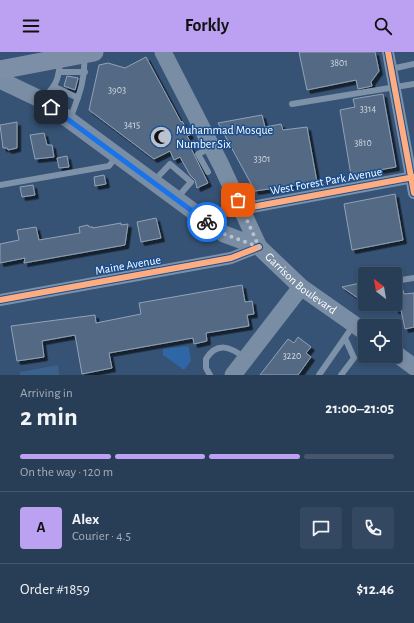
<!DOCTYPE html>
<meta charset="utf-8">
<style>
:root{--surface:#283e57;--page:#344961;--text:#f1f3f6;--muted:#a5aeba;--line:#44576d;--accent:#bca0f2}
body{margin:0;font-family:"Alegreya Sans",sans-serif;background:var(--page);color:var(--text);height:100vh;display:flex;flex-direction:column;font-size:15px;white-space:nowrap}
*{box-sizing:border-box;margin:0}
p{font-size:13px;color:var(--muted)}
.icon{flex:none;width:22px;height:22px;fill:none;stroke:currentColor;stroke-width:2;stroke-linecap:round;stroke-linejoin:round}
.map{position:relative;height:323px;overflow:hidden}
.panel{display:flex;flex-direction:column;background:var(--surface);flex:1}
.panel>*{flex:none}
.needle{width:26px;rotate:329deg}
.fabs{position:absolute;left:358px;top:215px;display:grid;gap:8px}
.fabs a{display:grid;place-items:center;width:44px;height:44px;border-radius:4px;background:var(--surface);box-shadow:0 2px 6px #0003,0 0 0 1px var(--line);font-size:20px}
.pin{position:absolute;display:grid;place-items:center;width:34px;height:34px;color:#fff;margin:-17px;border-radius:8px;box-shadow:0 2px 6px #0006}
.courier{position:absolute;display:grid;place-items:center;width:40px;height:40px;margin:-20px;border:3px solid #1a73e8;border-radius:50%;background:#fff;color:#222;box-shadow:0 1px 5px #0007}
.overview em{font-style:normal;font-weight:600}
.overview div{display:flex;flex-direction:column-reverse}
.overview{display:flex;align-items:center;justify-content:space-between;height:68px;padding:0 20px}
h1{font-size:26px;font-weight:600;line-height:30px}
.bar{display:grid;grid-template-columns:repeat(4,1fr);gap:6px 4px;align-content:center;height:48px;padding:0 20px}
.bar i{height:5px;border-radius:3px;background:var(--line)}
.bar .active{background:var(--accent)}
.bar p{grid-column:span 4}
.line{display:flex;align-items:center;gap:10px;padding:0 20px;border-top:1px solid var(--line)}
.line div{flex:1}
.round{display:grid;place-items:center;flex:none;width:42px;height:42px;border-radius:4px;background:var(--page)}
header{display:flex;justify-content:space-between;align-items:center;height:52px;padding:0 20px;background:var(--accent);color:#111;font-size:18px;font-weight:600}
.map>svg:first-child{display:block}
</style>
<header><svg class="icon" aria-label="menu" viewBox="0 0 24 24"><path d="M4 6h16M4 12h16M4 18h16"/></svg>Forkly<svg class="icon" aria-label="search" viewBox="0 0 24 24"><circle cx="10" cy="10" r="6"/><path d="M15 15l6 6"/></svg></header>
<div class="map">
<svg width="414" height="323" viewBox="0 0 414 323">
<defs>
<filter id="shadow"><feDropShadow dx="3.5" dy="3.5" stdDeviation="0" flood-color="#0009"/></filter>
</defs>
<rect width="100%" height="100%" fill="#365274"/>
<path fill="#2f66a5" d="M 187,294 L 189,296 L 191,309 L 184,318 L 163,303 L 163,297 Z"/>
<path fill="#3b618d" d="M 58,313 L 59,323 L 20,323 L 20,320 Z"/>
<path fill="#526984" stroke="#92a2b6" filter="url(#shadow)" d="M 299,0 L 375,0 L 379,19 L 371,30 L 372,34 L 358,37 L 356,28 L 307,38 Z
M 146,5 L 181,70 L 182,69 L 190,83 L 187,84 L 190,89 L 188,90 L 208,131 L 197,136 L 195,128 L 190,123 L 180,105 L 174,108 L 170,99 L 154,107 L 89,58 L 99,13 L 108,11 L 125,16 Z
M 67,24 L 78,26 L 75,38 L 64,34 Z
M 383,42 L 396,115 L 351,123 L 340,58 L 355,55 L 353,47 Z
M 262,63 L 265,75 L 281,72 L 283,78 L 307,75 L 317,130 L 255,139 L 218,71 Z
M 17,70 L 17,96 L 8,98 L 7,96 L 3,96 L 0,73 Z
M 44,81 L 47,93 L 52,93 L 54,105 L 35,107 L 30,83 Z
M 67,104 L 69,115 L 59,116 L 57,106 Z
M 104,123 L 106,132 L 95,134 L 94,125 Z
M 33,133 L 35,143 L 22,145 L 20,135 Z
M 395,142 L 403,188 L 352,198 L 344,152 Z
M 156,166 L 161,186 L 141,190 L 137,170 Z
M 121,171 L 121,173 L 128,172 L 125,193 L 24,211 L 25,206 L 0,211 L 0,192 L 19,188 L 17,178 L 36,175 L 39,188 L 80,181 L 79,175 L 88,173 L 89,175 L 93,175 L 93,176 Z
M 365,230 L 365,251 L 342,235 Z
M 242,233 L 245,250 L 252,249 L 254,262 L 247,263 L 249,274 L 206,281 L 207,289 L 194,292 L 193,286 L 109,301 L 112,316 L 82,322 L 75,283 L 42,289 L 44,305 L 17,309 L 11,274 L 95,263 L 96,271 L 141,262 L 139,251 Z
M 403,238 L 404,242 L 414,241 L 414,275 L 405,277 L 401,258 L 395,258 L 395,239 Z
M 298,285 L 311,295 L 306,301 L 311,305 L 298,323 L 260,323 L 288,287 L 294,291 Z"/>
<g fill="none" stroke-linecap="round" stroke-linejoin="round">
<path stroke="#7d92a8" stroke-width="6" d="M 391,17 L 414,12
M 60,20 L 85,20
M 55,35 L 78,46
M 43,47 C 56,33 59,28 60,8
M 292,52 L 414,32
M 70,67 C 78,46 86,27 84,5
M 208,120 L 198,102 L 212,95
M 154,129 L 170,112 L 191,130 L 177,146
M 0,133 L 109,114 L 116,105
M 395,229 L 414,226
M 210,323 L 206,316 L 206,307 C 217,289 231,295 245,306
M 319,323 L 353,274
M 341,323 L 354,306 L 345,286"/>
<path stroke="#7d92a8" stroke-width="12" d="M 388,0 L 414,141
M 241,157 L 414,125
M 0,248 L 231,206 L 259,195"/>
<g stroke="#798da4" stroke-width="17">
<path id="s1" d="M 163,0 L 221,113 L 259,195 L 301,235 L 365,280"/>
<path d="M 0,28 L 42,48 L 224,182 L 259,195"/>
<path d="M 395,301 L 414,315"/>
<path d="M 233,323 L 301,235"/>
</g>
<path stroke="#7d8ea7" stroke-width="19" d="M 0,18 L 94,0"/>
<g stroke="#1b4f8f" stroke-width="8">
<path id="cycleway" d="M 388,0 L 414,141
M 241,157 L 414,125
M 0,248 L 231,206 L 259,195"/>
</g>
<use href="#cycleway" stroke="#ffac80" stroke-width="6"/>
</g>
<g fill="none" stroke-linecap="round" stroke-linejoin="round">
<path stroke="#b9c2ce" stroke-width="4" stroke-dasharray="0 7.2" d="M 207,170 L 224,182 L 259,195 L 238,148"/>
<path stroke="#1a73e8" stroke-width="5" d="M 51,55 L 207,170"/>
</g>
<defs>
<g id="mosque-disc" transform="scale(1.15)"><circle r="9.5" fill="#b9c2ce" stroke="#1b4f8f"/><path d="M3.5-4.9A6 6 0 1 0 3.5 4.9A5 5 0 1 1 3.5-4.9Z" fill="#111"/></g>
</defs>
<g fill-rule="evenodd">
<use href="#mosque-disc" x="161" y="85"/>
</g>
<g text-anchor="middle" stroke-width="3" stroke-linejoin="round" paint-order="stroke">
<g font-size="10" fill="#d4dae0">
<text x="339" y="14">3801</text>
<text x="117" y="41">3903</text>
<text x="368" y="60">3314</text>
<text x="132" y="76">3415</text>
<text x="363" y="94">3810</text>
<text x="262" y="110">3301</text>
<text x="292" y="307">3220</text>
</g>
<g font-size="12" fill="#fff" stroke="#1b4f8f" text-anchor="start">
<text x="176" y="82">Muhammad Mosque<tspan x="176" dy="14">Number Six</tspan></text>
</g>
<g font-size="12" fill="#fff" stroke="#1b4f8f">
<text transform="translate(326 129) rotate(-10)" y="4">West Forest Park Avenue</text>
<text transform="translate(128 213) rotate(-10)" y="4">Maine Avenue</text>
<text dy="4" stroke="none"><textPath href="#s1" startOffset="273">Garrison Boulevard</textPath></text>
</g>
</g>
</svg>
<div class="fabs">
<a><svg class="needle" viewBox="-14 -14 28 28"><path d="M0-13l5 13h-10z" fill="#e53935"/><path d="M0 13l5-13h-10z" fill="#a5aeba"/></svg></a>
<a><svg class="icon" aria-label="locate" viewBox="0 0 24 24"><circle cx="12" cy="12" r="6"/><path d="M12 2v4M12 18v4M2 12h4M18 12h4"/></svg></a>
</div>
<div class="pin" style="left:238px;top:148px;background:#ea580c"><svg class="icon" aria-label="bag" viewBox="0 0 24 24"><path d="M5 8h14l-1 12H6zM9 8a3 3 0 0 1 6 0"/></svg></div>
<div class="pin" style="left:51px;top:55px;background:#1f2937"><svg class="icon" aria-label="home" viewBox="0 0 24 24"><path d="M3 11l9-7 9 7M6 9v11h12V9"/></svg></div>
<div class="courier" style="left:207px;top:170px"><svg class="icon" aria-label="bike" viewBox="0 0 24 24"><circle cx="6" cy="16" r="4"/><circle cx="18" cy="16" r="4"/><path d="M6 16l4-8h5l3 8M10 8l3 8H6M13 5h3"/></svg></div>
</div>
<section class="panel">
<div class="overview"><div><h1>2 min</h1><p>Arriving in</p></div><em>21:00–21:05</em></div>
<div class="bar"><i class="active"></i><i class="active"></i><i class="active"></i><i></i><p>On the way · 120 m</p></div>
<div class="line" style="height:72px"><b class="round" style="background:var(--accent);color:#111">A</b><div><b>Alex</b><p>Courier · 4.5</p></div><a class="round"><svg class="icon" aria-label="chat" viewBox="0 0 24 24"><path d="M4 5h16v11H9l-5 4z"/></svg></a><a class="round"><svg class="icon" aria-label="phone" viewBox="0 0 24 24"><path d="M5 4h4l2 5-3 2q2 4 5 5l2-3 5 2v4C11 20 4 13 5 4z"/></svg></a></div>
<div class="line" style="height:52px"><div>Order #1859</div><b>$12.46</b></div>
</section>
